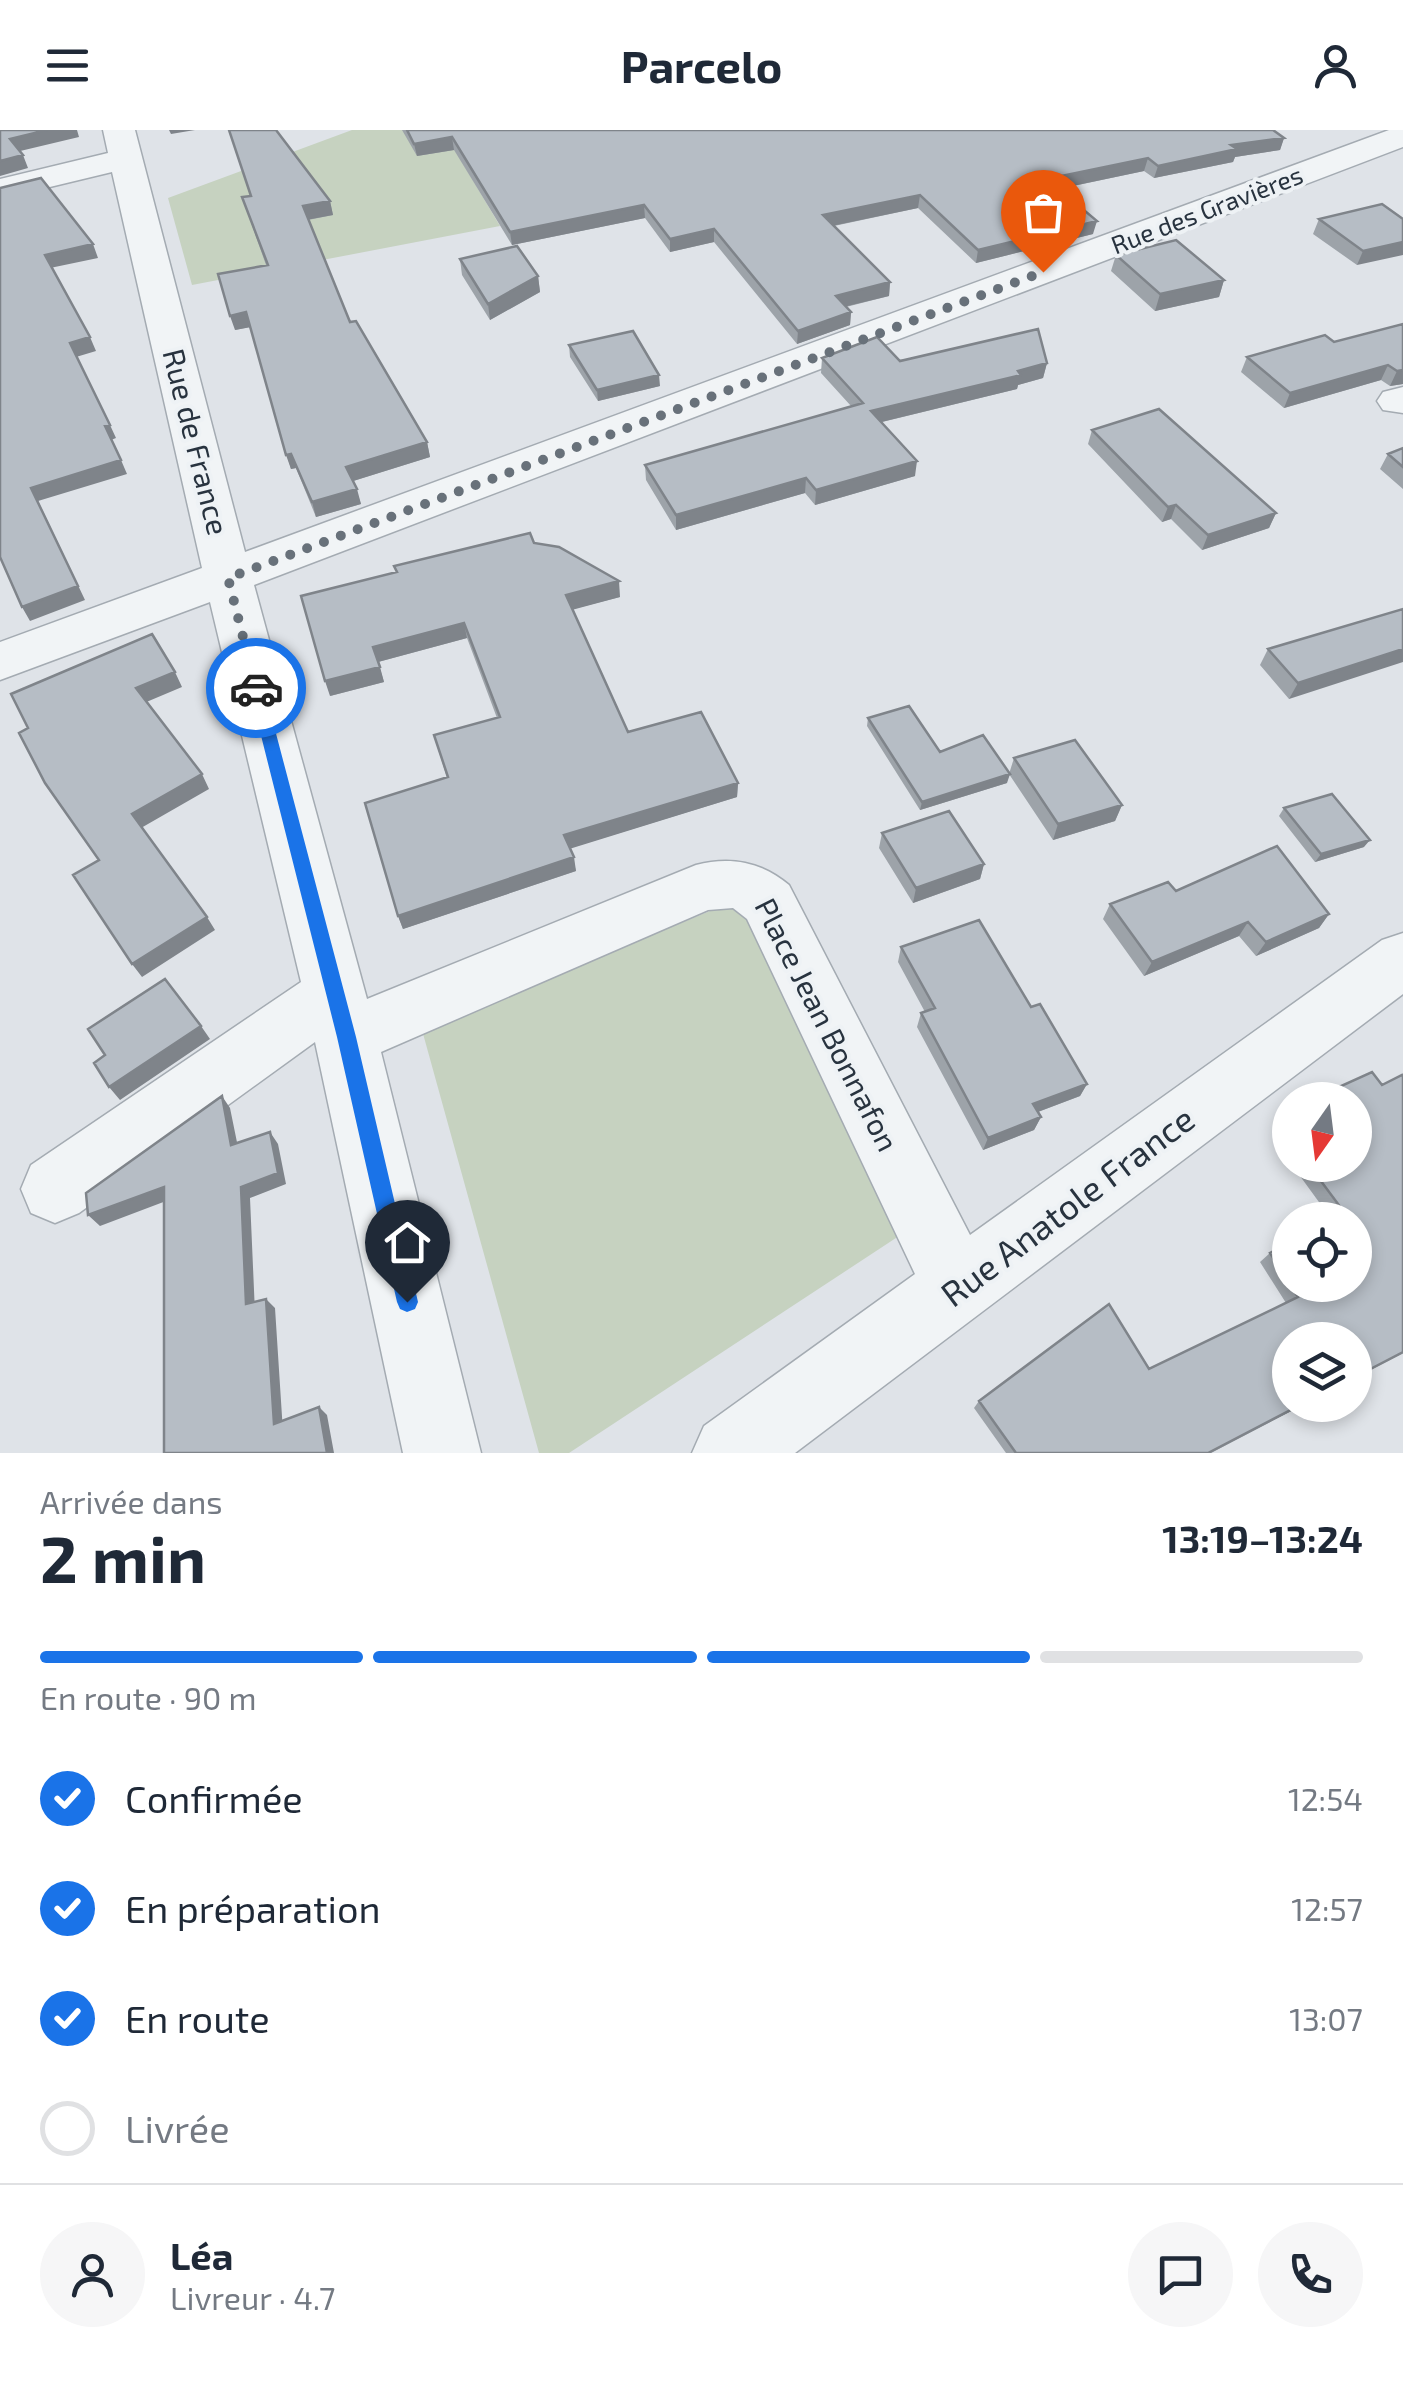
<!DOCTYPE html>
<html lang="fr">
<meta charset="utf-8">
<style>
:root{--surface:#fff;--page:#f6f6f7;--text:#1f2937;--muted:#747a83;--line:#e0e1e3;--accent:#1a73e8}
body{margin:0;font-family:"Exo 2",sans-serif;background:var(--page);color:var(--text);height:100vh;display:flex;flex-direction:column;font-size:38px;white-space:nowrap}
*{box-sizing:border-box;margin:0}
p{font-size:32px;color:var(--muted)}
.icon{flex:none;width:55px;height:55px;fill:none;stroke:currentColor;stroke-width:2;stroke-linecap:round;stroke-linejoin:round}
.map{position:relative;height:1323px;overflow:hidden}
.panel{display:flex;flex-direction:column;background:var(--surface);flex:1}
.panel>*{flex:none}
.needle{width:65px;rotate:194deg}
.fabs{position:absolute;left:1272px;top:952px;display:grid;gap:20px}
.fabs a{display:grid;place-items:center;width:100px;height:100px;border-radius:50%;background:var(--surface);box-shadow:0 5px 15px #0003;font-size:50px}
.pin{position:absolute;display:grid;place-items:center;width:85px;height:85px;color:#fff;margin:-102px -42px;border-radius:50% 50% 50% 0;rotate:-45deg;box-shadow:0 0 10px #0007}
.pin .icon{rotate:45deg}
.courier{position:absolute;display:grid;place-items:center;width:100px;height:100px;margin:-50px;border:8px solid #1a73e8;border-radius:50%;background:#fff;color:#222;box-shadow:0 2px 12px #0007}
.overview em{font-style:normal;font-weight:700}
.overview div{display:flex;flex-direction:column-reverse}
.overview{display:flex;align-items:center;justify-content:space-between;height:170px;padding:0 40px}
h1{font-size:65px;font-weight:700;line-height:75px}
.bar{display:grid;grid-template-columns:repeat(4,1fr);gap:15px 10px;align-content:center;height:120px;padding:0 40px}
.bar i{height:12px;border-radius:8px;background:var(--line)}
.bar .on{background:var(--accent)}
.bar p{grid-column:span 4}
.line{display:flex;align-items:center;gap:25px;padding:0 40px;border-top:2px solid var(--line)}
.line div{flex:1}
.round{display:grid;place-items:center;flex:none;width:105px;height:105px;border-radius:52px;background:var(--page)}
ol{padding:0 40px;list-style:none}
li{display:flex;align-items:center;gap:30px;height:110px}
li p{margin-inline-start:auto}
li .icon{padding:10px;border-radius:50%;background:var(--accent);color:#fff;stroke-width:4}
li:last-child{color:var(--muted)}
li i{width:55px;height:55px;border:5px solid var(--line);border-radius:50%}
header{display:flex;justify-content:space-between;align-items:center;height:130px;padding:0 40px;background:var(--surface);font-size:45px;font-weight:700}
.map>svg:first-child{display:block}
</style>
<header><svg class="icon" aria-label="menu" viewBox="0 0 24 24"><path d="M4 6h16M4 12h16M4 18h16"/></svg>Parcelo<svg class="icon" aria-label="person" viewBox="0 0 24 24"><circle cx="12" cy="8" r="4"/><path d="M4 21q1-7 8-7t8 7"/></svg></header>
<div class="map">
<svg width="1403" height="1323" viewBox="0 0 1403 1323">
<rect width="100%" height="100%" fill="#dfe3e8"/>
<path fill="#c6d2c0" d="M 352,0 L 443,0 L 500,96 L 192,155 L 168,68 Z
M 739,769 L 902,1104 L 569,1323 L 539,1323 L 422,900 Z"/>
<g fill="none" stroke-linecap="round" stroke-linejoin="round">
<g stroke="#a4abb2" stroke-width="3">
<path id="minor" d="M 103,0 L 135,0 L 245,422 L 1389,0 L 1403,0 L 1403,17 L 254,455 L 367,869 L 696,735 C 730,726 762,732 789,755 L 970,1105 L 1382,810 L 1403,803 L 1403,864 L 795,1323 L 692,1323 L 704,1296 L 915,1144 L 747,789 L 733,778 L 708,780 L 381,922 L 481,1323 L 403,1323 L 315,912 L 79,1083 L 55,1093 L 31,1083 L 21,1059 L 31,1035 L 301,852 L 210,472 L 0,550 L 0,512 L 202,438 L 112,42 L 0,69 L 0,49 L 108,23 Z
M 1403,257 L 1403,283 L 1383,280 L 1377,271 L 1383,262 Z"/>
</g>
<use href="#minor" fill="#f1f4f6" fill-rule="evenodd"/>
</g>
<path fill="#9da3a9" d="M 402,0 L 1273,0 L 1284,8 L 1280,20 L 1235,27 L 1233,32 L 1154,48 L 1144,41 L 1059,59 L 1093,104 L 976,133 L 918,78 L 834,96 L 890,152 L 889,166 L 846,177 L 851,182 L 850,195 L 797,214 L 714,112 L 670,122 L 645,88 L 512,115 L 454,20 L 417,26 Z
M 250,66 L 330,71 L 333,85 L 308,90 L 350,192 L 427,312 L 430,327 L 353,351 L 361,374 L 316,387 L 296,338 L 291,339 L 250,197 L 235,200 L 266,135 L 242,67 Z
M 1319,89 L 1403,89 L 1357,135 L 1313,104 Z
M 1116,125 L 1224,150 L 1219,167 L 1155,181 L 1111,141 Z
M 460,129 L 538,146 L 540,162 L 490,190 L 462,145 Z
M 1403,194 L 1403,254 L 1390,256 L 1381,250 L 1284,278 L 1241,242 L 1247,227 L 1334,212 Z
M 569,215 L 660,256 L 598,271 L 570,227 Z
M 822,228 L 1047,233 L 1043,248 L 1018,255 L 1017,259 L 882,292 L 915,346 L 815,375 L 805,363 L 676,400 L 646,350 L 645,335 L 851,276 L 821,243 Z
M 1092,300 L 1276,383 L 1269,398 L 1202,420 L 1171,389 L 1162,392 L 1088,314 Z
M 1403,318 L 1403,359 L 1380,339 L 1388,324 Z
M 534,413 L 620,467 L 573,479 L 628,602 L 738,653 L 737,667 L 570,718 L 576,741 L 403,799 L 398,786 L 447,648 L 434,605 L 497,588 L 467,508 L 378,532 L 384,552 L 330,566 Z
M 1403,479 L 1289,569 L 1260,535 L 1268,519 Z
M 868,588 L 1007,653 L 920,680 L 867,596 Z
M 1014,628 L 1122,675 L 1115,691 L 1053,710 L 1009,644 Z
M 1284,678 L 1364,717 L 1315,732 L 1279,686 Z
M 882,703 L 984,734 L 980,749 L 913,773 L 879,718 Z
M 1176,761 L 1329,784 L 1319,798 L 1256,826 L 1239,806 L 1144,846 L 1103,789 L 1110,774 Z
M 901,817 L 1031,877 L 1087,954 L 1080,966 L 1038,982 L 1041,987 L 1034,1000 L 983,1020 L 917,897 L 921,883 L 925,882 L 898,832 Z
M 1403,947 L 1403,1223 L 1211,1323 L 1006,1323 L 974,1278 L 979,1271 L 1149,1239 L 1286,1173 L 1260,1132 L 1270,1123 L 1355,1090 L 1332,1090 L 1292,1035 L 1355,1035 L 1355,970 L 1322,970 L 1330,961 L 1382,955 Z
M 1290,1009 L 1290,1032 L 1281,1019 Z"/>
<path fill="#7f848a" d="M 47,0 L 77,0 L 79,7 L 16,22 L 10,9 Z
M 169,0 L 195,0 L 171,4 Z
M 452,7 L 454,20 L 417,26 L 414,14 Z
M 1284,8 L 1280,20 L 1235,27 L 1233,32 L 1154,48 L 1158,36 L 1231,15 Z
M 23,25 L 28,38 L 0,46 L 0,31 Z
M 1148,28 L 1144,41 L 1044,62 L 1047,49 Z
M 920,65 L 918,78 L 822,98 L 823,85 Z
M 330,71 L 333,85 L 306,90 L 303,76 Z
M 644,75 L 645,88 L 512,115 L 510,102 Z
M 1097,91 L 1093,104 L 976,133 L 978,120 Z
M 714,99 L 714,112 L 670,122 L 670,109 Z
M 1403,112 L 1403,125 L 1357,135 L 1363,121 Z
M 93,114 L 98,128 L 50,138 L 45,125 Z
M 538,146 L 540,162 L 490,190 L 488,174 Z
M 1224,150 L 1219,167 L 1155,181 L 1160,164 Z
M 890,152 L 889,166 L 835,179 L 836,166 Z
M 246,182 L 251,197 L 235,200 L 230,186 Z
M 851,182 L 850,195 L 797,214 L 798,201 Z
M 90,207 L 96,221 L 76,227 L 70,213 Z
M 1047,233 L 1043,248 L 1018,255 L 1017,259 L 869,295 L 871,281 Z
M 1388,235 L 1381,250 L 1284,278 L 1290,263 Z
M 1403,240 L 1403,254 L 1390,256 L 1397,241 Z
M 659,245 L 660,256 L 598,271 L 597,260 Z
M 110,295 L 116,308 L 111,310 L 105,296 Z
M 427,312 L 430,327 L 350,352 L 346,337 Z
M 291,324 L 296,338 L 291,339 L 286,325 Z
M 121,330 L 127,344 L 38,371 L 85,470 L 30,491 L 22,477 L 31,358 Z
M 917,331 L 915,346 L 815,375 L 816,360 Z
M 806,348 L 805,363 L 676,400 L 676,385 Z
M 357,359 L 361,374 L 316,387 L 312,372 Z
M 1176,375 L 1171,389 L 1162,392 L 1168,377 Z
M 1276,383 L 1269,398 L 1202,420 L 1208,405 Z
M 619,451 L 620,467 L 568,481 L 566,465 Z
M 464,493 L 467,508 L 378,532 L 373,517 Z
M 1403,519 L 1403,532 L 1289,569 L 1298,553 Z
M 380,537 L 384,552 L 330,566 L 325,551 Z
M 175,542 L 182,557 L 144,573 L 136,558 Z
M 202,644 L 209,659 L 141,698 L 132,684 Z
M 1010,644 L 1007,653 L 920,680 L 922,672 Z
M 738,653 L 737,667 L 566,720 L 564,705 Z
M 1122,675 L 1115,691 L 1053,710 L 1058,694 Z
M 1370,710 L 1364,717 L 1315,732 L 1321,724 Z
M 574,727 L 576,741 L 403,799 L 398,786 Z
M 984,734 L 980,749 L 913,773 L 916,758 Z
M 1329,784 L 1319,798 L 1256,826 L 1266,812 Z
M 207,787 L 215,800 L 142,847 L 132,834 Z
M 1248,792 L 1239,806 L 1144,846 L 1152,832 Z
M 201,896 L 210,909 L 120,970 L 109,957 Z
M 1087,954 L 1080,966 L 1027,986 L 1033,974 Z
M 222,966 L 230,978 L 240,1027 L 231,1015 Z
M 1041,987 L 1034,1000 L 983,1020 L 988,1008 Z
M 270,1002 L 278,1014 L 286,1054 L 250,1068 L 255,1183 L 246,1174 L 241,1057 Z
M 164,1057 L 174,1068 L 100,1096 L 88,1085 Z
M 266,1169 L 275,1178 L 283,1302 L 274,1294 Z
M 1300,1275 L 1303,1275 L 1208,1323 Z
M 319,1277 L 327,1285 L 334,1323 L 327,1323 Z"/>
<path fill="#b6bdc5" stroke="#7f848a" stroke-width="2.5" d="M 0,0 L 47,0 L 10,9 L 23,25 L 0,31 Z
M 229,0 L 276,0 L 330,71 L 303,76 L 350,192 L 356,191 L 427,312 L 346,337 L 357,359 L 312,372 L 291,324 L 286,325 L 246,182 L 230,186 L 218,144 L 268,135 L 242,67 L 251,66 Z
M 407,0 L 1273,0 L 1284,8 L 1231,15 L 1237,19 L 1158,36 L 1148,28 L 1047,49 L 1097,91 L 978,120 L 920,65 L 823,85 L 890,152 L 836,166 L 851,182 L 798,201 L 714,99 L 670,109 L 644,75 L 510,102 L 452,7 L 414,14 Z
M 41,48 L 93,114 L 45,125 L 90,207 L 70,213 L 110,295 L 105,296 L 121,330 L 31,358 L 78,456 L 22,477 L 0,427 L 0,58 Z
M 1382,74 L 1403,89 L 1403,112 L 1363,121 L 1319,89 Z
M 1176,110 L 1224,150 L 1160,164 L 1116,125 Z
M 517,116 L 538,146 L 488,174 L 460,129 Z
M 1403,194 L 1403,240 L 1397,241 L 1388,235 L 1290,263 L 1247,227 L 1325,205 L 1334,212 Z
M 1038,199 L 1047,233 L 1018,241 L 1021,245 L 871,281 L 917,331 L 816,360 L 806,348 L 676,385 L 645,335 L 863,273 L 822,228 L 877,207 L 900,231 Z
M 633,201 L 659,245 L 597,260 L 569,215 Z
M 1159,279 L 1276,383 L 1208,405 L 1176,375 L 1168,377 L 1092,300 Z
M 1403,318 L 1403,337 L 1388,324 Z
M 530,403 L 534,413 L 559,417 L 619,451 L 566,465 L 628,602 L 701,582 L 738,653 L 564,705 L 574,727 L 398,786 L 365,673 L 448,647 L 434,605 L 500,587 L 464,493 L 373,517 L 380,537 L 325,551 L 301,466 L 397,442 L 394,436 Z
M 1403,479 L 1403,519 L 1298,553 L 1268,519 Z
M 152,504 L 175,542 L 136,558 L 202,644 L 132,684 L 207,787 L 132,834 L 73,745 L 99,730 L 45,653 L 19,603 L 28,598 L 11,564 Z
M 909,576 L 940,622 L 983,605 L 1010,644 L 922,672 L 868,588 Z
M 1075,610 L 1122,675 L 1058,694 L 1014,628 Z
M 1332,664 L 1370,710 L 1321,724 L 1284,678 Z
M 949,681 L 984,734 L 916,758 L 882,703 Z
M 1277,716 L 1329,784 L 1266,812 L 1248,792 L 1152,832 L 1110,774 L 1168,752 L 1176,761 Z
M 979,790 L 1031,877 L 1040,874 L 1087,954 L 1033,974 L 1041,987 L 988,1008 L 921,883 L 935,878 L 901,817 Z
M 165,849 L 201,896 L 109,957 L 94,933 L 105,925 L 88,899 Z
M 1372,942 L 1382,955 L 1402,945 L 1403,947 L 1403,1222 L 1355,1247 L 1355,1210 L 1290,1210 L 1290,1275 L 1300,1275 L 1208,1323 L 1016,1323 L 979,1271 L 1109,1174 L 1149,1239 L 1298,1167 L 1290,1155 L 1355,1155 L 1355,1090 L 1339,1090 L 1347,1086 L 1309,1035 L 1355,1035 L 1355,970 L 1336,970 L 1330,961 Z
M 222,966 L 231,1015 L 270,1002 L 278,1043 L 241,1057 L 246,1174 L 266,1169 L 274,1294 L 319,1277 L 327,1323 L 164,1323 L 164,1057 L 88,1085 L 86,1063 Z
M 1290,1113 L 1290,1155 L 1270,1123 Z"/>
<path fill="#1a73e8" d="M 256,552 L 264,558 L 356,907 L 418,1172 L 415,1179 L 407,1182 L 400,1179 L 397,1172 L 337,907 L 249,558 Z"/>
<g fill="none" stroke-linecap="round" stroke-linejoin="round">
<path stroke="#68717a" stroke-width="10" stroke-dasharray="0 18" d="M 256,558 L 228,448 L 1043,142"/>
</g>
<g text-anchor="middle" stroke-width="8" stroke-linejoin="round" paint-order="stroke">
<g font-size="25" fill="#28333f" stroke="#eef2f5">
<text transform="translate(1207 80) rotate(-21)" y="9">Rue des Gravières</text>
</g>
<g font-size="30" fill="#28333f" stroke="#eef2f5">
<text transform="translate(195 312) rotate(76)" y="10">Rue de France</text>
<text transform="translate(826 895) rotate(63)" y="10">Place Jean Bonnafon</text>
</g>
<g font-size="35" fill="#28333f" stroke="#eef2f5">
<text transform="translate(1068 1077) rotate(-37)" y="12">Rue Anatole France</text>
</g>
</g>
</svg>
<div class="fabs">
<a><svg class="needle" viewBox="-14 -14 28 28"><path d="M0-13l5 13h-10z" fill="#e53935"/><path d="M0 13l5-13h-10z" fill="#747a83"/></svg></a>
<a><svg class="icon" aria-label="locate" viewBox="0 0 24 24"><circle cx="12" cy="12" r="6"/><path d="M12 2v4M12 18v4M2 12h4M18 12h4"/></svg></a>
<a><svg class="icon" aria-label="layers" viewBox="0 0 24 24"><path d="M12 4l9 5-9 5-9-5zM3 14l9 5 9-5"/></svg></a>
</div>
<div class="pin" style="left:1043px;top:142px;background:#ea580c"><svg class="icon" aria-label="bag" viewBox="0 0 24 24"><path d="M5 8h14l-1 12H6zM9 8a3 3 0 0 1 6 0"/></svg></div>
<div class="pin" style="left:407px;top:1172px;background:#1f2937"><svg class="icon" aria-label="home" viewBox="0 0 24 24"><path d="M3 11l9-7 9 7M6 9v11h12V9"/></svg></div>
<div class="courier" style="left:256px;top:558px"><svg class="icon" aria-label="car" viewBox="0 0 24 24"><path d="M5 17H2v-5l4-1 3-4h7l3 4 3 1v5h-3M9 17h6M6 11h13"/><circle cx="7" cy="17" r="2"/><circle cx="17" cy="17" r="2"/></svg></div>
</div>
<section class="panel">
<div class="overview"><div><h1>2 min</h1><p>Arrivée dans</p></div><em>13:19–13:24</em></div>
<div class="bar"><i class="on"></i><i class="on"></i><i class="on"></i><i></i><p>En route · 90 m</p></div>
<ol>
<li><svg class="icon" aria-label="check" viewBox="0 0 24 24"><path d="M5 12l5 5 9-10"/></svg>Confirmée<p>12:54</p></li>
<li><svg class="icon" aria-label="check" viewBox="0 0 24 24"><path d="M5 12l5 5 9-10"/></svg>En préparation<p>12:57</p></li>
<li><svg class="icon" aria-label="check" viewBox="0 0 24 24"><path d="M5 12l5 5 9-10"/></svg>En route<p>13:07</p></li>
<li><i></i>Livrée</li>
</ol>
<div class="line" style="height:180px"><a class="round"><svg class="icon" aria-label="person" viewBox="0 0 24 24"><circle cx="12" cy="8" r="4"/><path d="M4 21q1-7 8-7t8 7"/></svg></a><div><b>Léa</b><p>Livreur · 4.7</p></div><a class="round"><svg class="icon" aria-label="chat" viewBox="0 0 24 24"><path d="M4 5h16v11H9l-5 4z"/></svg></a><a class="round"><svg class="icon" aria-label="phone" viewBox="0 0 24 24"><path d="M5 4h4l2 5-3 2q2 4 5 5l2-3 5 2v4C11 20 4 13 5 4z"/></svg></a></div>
</section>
